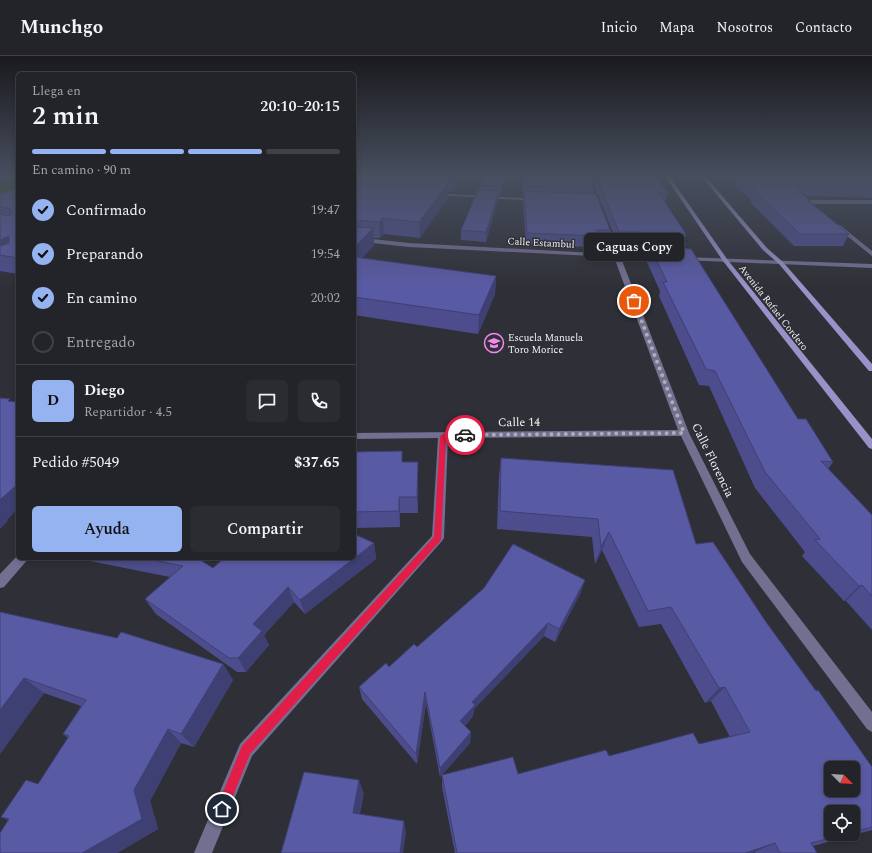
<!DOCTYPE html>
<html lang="es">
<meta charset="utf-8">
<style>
:root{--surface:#232429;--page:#2b2c31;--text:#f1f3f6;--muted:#a3a4a8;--line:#404146;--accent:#95b2f1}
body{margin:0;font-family:Spectral,serif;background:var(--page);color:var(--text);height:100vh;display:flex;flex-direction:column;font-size:15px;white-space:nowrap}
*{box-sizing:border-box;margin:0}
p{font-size:13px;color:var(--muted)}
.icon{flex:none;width:22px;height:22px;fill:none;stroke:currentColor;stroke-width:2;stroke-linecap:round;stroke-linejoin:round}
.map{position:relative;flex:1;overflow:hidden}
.drawer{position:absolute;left:16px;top:16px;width:340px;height:488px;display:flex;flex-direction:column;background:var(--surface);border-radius:6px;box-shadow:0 2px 6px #0003,0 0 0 1px var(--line)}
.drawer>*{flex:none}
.needle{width:26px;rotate:114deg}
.buttons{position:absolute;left:824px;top:705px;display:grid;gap:8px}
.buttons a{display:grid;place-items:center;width:36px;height:36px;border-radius:6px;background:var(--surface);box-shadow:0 2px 6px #0003,0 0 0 1px var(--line);font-size:20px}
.pin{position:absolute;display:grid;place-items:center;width:34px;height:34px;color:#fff;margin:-17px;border:2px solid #fff;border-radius:50%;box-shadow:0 1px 4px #0007}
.courier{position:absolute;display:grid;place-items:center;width:40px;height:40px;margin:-20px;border:3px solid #e11d48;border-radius:50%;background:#fff;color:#222;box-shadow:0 1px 5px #0007}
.bubble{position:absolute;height:28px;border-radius:6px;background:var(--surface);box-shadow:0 2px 6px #0003,0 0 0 1px var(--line);font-size:13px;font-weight:600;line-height:28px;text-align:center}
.summary em{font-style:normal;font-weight:600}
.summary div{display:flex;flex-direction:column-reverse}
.summary{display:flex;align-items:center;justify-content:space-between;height:68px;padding:0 16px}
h1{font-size:26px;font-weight:600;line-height:30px}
.bar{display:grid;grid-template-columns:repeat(4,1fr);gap:6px 4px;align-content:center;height:48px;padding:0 16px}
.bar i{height:5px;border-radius:3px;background:var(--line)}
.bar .active{background:var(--accent)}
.bar p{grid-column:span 4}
.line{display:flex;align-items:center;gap:10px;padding:0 16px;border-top:1px solid var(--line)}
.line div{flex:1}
.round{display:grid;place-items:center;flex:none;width:42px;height:42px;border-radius:6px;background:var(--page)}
ol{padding:0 16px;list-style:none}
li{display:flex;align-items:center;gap:12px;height:44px}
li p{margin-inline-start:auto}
li .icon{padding:4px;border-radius:50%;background:var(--accent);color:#111;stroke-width:4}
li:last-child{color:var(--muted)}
li i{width:22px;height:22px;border:2px solid var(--line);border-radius:50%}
.cta{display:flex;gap:8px;margin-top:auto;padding:8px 16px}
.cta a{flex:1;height:46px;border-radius:6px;background:var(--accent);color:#111;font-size:16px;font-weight:600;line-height:46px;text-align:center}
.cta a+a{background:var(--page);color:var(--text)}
header{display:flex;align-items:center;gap:24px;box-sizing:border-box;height:56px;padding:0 20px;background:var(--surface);border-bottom:1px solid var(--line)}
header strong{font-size:19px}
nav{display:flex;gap:22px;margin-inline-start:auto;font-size:14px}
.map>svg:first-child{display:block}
</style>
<header>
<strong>Munchgo</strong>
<nav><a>Inicio</a><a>Mapa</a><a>Nosotros</a><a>Contacto</a></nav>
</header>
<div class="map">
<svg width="872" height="797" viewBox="0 0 872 797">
<rect width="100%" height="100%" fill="#2f3037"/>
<path fill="#2d5200" d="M 0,120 L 18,120 L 18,137 L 0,143 Z"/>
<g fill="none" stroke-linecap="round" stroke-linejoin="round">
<path fill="#726f91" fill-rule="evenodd" d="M 433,137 L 537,143 L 539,144 L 537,145 L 435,139 Z
M 872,144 L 872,148 L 808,148 L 805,146 L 808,144 Z
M 604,164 L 607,166 L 619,198 L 660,200 L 663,202 L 660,204 L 621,202 L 689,377 L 750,498 L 872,656 L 872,676 L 867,673 L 742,506 L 681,380 L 448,382 L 444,482 L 442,485 L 252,700 L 212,797 L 194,797 L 240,688 L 432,480 L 438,382 L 354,383 L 354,377 L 678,374 L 614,201 L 409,191 L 354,185 L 354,181 L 409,187 L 613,198 L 601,166 Z
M 836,169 L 840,169 L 872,195 L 872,200 L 836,171 Z
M 684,201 L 872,208 L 872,212 L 682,204 L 681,203 Z
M 18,499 L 18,502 L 29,502 L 4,531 L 0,532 L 0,518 Z"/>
<path fill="#9892c8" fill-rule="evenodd" d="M 665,120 L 669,120 L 727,203 L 872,383 L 872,393 L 869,392 L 723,205 Z
M 701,120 L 705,120 L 767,192 L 783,206 L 872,308 L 872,315 L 869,315 L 779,208 L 763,194 Z"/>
</g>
<path fill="#4d4d8d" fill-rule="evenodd" d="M 354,120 L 463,120 L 452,136 L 448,135 L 448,142 L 420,182 L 384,178 L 380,182 L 374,182 L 374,189 L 362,202 L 496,220 L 495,238 L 478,278 L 354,259 Z
M 484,120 L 506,120 L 500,138 L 499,138 L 498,144 L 486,186 L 461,184 L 461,174 L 480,134 L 480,129 Z
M 521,120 L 588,120 L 594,133 L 593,138 L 610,174 L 607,186 L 597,185 L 595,191 L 526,189 L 523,145 L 524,139 L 523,139 Z
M 590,120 L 655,120 L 668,137 L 665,146 L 686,178 L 684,185 L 686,188 L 684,193 L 798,363 L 833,406 L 828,413 L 872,459 L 872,574 L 846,545 L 844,545 L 802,500 L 805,496 L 755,432 L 709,330 L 699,329 L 659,240 L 660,235 L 646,204 L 648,198 L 643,197 L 638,187 L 617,186 Z
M 728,120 L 872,120 L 872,142 L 807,140 L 803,137 L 803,138 L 810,144 L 809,145 L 849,178 L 843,190 L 794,190 L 750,146 L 751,144 L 736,131 L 737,129 Z
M 18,132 L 18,218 L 0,215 L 0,138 Z
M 354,396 L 403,406 L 418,422 L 418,457 L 400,457 L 400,471 L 354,472 Z
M 501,402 L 696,488 L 766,566 L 872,711 L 872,774 L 813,790 L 817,797 L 756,797 L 755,796 L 752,797 L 455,797 L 442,731 L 442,719 L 440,721 L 426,647 L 417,708 L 362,643 L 359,631 L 417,591 L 585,524 L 580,538 L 555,586 L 544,580 L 474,653 L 473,660 L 465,670 L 471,676 L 470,687 L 442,719 L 518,718 L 609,700 L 699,688 L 730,681 L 711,645 L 705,647 L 661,568 L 639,571 L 602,494 L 595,508 L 592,481 L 497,473 L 499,420 ZM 853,756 L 853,778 L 831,778 Z
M 374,487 L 376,503 L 305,558 L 294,546 L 264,579 L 269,589 L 246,616 L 237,616 L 156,558 L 145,543 L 170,521 L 75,502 L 197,502 L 213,512 Z
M 0,556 L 223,608 L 233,624 L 194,691 L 181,687 L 150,745 L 158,773 L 117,797 L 0,797 L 8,764 L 1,761 L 38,728 L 68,682 L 63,678 L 81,650 L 44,637 L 0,698 Z"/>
<path fill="#3e3f73" d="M 454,120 L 463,120 L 452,136 L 452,122 Z
M 504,120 L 506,120 L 500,138 L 501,130 Z
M 448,127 L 448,142 L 420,182 L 419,166 Z
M 499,135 L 498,144 L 486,186 L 486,176 Z
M 383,162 L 384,178 L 380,182 L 379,166 Z
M 373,172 L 374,189 L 354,211 L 354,192 Z
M 9,180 L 9,201 L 0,199 L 0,184 Z
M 496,220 L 495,238 L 478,278 L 479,259 Z
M 418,406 L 418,457 L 417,441 Z
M 18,428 L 18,453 L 7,464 L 8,465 L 0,473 L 0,444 Z
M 399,441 L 400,457 L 400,471 L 399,455 Z
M 609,476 L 602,494 L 595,508 L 601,491 Z
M 374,487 L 376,503 L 305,558 L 300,544 Z
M 585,524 L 580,538 L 555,586 L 559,573 Z
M 862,529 L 846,545 L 844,545 L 859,530 Z
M 288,531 L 294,546 L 264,579 L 269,589 L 246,616 L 238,602 L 253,568 Z
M 548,567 L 544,580 L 474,653 L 473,660 L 459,676 L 460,665 L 472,646 Z
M 223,608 L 233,624 L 194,691 L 181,678 Z
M 24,622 L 44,637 L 0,698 L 0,654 Z
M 725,631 L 711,645 L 705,647 L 719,632 Z
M 425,636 L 426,647 L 417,708 L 416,698 Z
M 168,673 L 181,687 L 150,745 L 158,773 L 117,797 L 82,797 L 134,734 Z
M 471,676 L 470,687 L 440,721 L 440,712 Z
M 359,724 L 364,738 L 358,769 L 353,757 Z
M 404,765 L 406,777 L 403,797 L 400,797 Z
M 775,787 L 752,797 L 745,797 Z"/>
<path fill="#595aa4" stroke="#3e3f73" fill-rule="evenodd" d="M 354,120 L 373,120 L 448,127 L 419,166 L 383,162 L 379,166 L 354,164 Z
M 428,120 L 454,120 L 452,122 Z
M 484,120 L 504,120 L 501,130 L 480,129 Z
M 523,120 L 588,120 L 594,133 L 524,130 Z
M 596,120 L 655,120 L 668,137 L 658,136 L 686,178 L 679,177 L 686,188 L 646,187 L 640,176 L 619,176 Z
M 742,120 L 789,120 L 801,129 L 795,129 L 804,136 L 799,136 L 810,144 L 807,144 L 849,178 L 800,178 L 754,135 L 757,135 L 740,121 L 743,121 Z
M 799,120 L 872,120 L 872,131 L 812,129 Z
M 18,132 L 18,202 L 0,199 L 0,190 L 9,187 L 9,180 L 0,184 L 0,158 L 9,160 L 11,158 L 10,153 L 0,151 L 0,138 Z
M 478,134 L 499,135 L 486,176 L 461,174 Z
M 524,135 L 596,138 L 610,174 L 596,174 L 598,180 L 527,177 Z
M 354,171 L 373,172 L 354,192 Z
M 650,191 L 691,193 L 798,363 L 806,363 L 833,406 L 821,405 L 872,459 L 872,540 L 862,529 L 859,530 L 815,484 L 820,483 L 765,416 L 715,315 L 706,313 L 663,226 L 667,226 Z
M 354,201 L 496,220 L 479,259 L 354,241 Z
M 0,342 L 10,343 L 8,345 L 18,346 L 18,428 L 0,444 Z
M 402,395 L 402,406 L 418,406 L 417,441 L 399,441 L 399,455 L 354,456 L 354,396 Z
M 501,402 L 673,414 L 696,488 L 713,486 L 766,566 L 816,635 L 818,634 L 872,711 L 872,771 L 853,776 L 853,756 L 831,756 L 831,778 L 846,778 L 811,787 L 817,797 L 780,797 L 775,787 L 745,797 L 457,797 L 442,719 L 513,701 L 518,718 L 606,694 L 609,700 L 693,677 L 699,688 L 750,676 L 725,631 L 719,632 L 671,551 L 648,555 L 609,476 L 601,491 L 598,463 L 500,455 ZM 831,712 L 853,712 L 853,734 L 831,734 Z
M 354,478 L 374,487 L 300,544 L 288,531 L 253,568 L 262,575 L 238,602 L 229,602 L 145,543 L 183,510 L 143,502 L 197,502 L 213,512 L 224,502 L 354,502 Z
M 513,488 L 585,524 L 559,573 L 548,567 L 472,646 L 475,649 L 460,665 L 471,676 L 440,712 L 425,636 L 416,698 L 359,631 L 386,607 L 389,611 L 414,588 L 417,591 L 484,532 Z
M 0,556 L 117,582 L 121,576 L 223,608 L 181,678 L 168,673 L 134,734 L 142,763 L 82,797 L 0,797 L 0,777 L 9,763 L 1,761 L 26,724 L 38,728 L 69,680 L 63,678 L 86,644 L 24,622 L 0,654 Z
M 304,716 L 359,724 L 353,757 L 404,765 L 400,797 L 281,797 Z"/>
<linearGradient id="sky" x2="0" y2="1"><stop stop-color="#1a1a1e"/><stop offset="0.52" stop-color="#474e5e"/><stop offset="1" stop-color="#474e5e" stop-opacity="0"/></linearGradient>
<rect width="872" height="231" fill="url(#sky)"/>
<path fill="#e11d48" d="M 465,377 L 467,378 L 467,381 L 446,382 L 441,484 L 250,698 L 226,757 L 222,758 L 218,757 L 216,753 L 242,690 L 434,481 L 440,380 L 443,378 Z"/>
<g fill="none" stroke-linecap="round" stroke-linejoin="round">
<path stroke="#aeafb4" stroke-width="4" stroke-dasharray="0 7.2" d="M 465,379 L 684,377 L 634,245"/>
</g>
<defs>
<g id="school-ring" transform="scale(1)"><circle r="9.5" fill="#2f3037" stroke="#f589ee" stroke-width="1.5"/><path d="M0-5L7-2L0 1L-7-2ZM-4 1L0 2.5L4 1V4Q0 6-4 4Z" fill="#f589ee"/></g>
</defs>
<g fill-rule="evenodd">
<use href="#school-ring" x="494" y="287"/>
</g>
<g text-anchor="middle" stroke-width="3" stroke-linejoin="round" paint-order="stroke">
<g font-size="10" fill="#f3f3f8" stroke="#2f3037">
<text transform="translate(541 186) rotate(3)" y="4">Calle Estambul</text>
<text transform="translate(774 251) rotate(52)" y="4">Avenida Rafael Cordero</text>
</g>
<g font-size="10" fill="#f3f3f8" stroke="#2f3037" text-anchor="start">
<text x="508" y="285">Escuela Manuela<tspan x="508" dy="12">Toro Morice</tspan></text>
</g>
<g font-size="12" fill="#f3f3f8" stroke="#2f3037">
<text transform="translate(519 366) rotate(-1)" y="4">Calle 14</text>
<text transform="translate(713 404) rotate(64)" y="4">Calle Florencia</text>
</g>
</g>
</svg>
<div class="buttons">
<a><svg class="needle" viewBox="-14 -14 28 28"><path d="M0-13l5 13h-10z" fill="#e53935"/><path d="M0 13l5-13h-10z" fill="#a3a4a8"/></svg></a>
<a><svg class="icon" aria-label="locate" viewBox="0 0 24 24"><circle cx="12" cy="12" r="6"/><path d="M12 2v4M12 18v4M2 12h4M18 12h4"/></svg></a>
</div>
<div class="pin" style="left:634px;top:245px;background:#ea580c"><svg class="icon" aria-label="bag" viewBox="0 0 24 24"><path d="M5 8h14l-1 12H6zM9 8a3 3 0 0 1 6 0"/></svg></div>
<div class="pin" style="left:222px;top:753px;background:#1f2937"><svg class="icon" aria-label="home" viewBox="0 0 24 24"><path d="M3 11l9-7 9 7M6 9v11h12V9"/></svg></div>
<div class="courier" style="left:465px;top:379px"><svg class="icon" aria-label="car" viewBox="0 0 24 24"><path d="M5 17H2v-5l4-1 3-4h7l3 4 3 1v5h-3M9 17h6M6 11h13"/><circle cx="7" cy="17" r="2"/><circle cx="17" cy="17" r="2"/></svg></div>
<div class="bubble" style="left:584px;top:177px;width:100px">Caguas Copy</div>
<section class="drawer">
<div class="summary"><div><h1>2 min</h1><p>Llega en</p></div><em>20:10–20:15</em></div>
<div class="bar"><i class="active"></i><i class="active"></i><i class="active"></i><i></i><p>En camino · 90 m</p></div>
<ol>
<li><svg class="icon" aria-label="check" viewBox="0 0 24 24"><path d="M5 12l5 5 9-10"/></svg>Confirmado<p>19:47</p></li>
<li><svg class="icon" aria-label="check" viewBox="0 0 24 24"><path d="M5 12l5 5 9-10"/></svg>Preparando<p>19:54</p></li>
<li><svg class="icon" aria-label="check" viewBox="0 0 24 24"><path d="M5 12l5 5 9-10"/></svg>En camino<p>20:02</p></li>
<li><i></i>Entregado</li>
</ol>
<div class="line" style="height:72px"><b class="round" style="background:var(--accent);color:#111">D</b><div><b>Diego</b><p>Repartidor · 4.5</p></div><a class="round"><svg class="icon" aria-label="chat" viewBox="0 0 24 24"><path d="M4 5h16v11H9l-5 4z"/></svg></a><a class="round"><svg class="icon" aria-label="phone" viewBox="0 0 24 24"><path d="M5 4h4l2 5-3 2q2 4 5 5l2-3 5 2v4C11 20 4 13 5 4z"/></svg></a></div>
<div class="line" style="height:52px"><div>Pedido #5049</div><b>$37.65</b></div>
<div class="cta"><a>Ayuda</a><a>Compartir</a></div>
</section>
</div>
